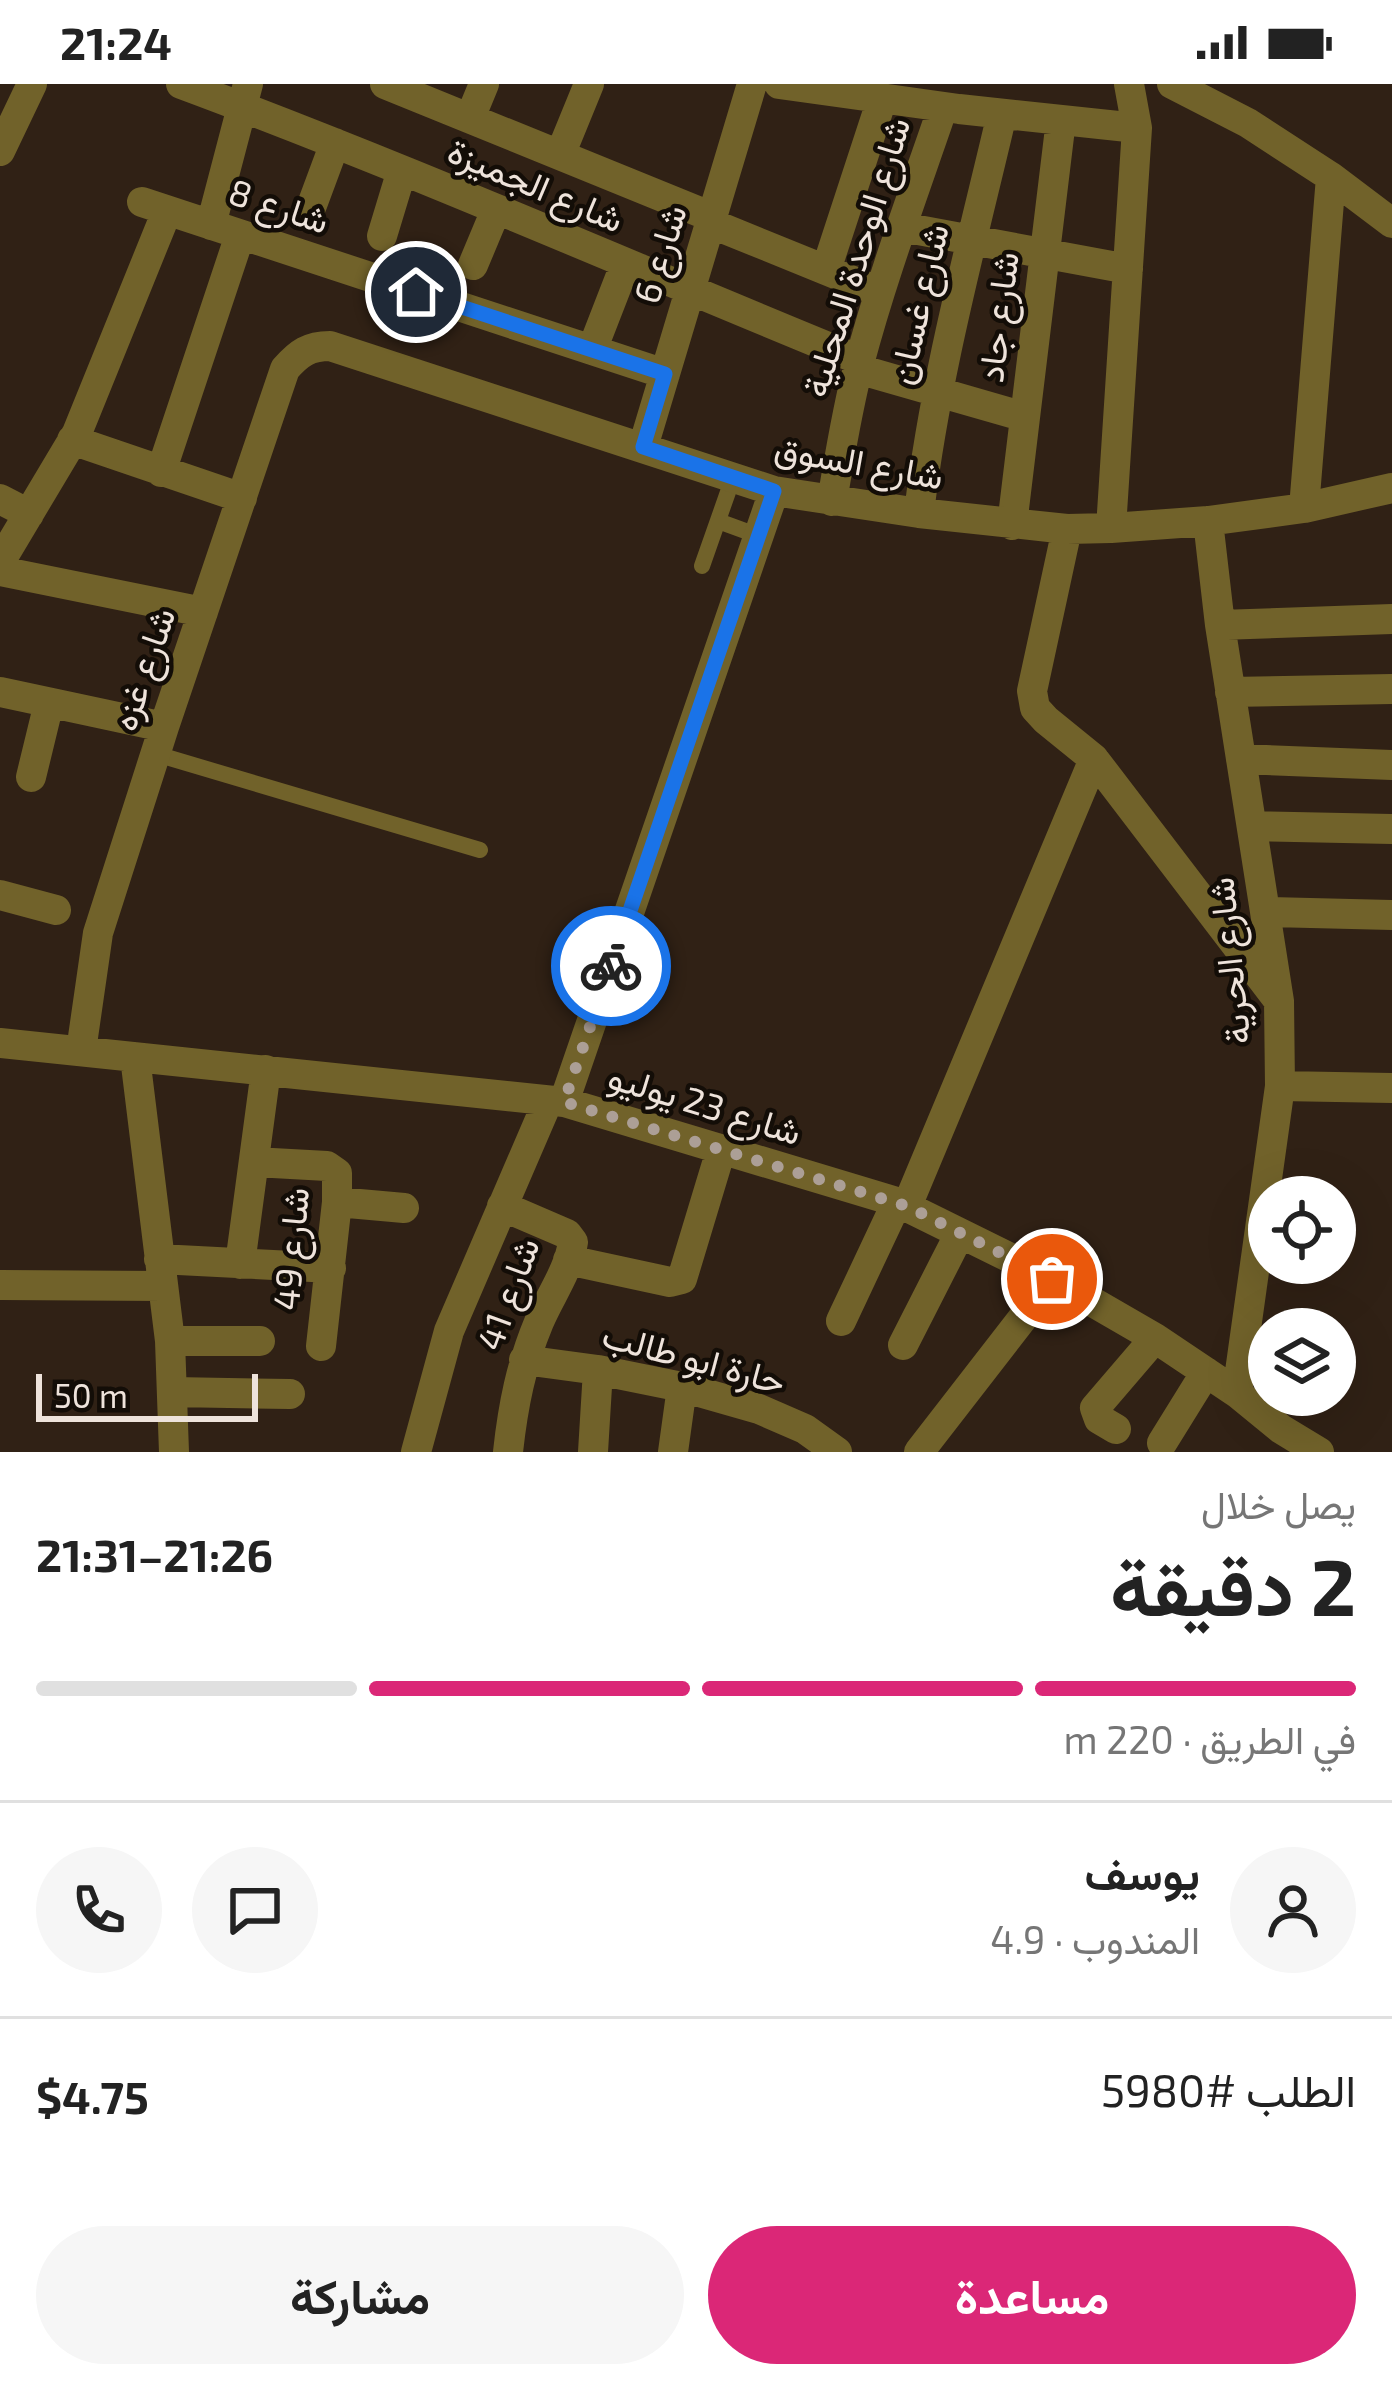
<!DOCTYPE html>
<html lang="ar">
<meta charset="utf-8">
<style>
:root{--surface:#fff;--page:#f6f6f6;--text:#222;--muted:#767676;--line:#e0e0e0;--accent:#db2777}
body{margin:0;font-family:"Exo 2",Vazirmatn,sans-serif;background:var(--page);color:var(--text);direction:rtl;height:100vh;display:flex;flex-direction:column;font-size:45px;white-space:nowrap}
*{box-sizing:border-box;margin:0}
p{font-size:39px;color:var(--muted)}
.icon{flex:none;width:66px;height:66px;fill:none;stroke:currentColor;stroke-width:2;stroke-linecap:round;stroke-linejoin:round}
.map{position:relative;height:1368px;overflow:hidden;direction:ltr}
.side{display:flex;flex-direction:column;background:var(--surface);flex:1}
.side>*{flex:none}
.buttons{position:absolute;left:1248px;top:1092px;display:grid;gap:24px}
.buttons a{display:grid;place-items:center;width:108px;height:108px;border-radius:50%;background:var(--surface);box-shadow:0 12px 48px #0002;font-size:60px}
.scale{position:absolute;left:36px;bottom:30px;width:222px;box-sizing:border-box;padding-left:12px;border:6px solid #eee3db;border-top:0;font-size:33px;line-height:42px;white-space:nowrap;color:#eee3db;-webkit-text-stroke:9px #130d07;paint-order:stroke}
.pin{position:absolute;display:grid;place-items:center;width:102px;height:102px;color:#fff;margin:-51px;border:6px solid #fff;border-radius:50%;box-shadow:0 3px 12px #0007}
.courier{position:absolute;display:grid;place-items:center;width:120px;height:120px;margin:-60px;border:9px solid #1a73e8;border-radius:50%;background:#fff;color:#222;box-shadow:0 3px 15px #0007}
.headline em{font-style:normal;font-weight:700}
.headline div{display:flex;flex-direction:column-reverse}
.headline{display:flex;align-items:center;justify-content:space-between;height:204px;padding:0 36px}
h1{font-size:78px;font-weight:700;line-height:90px}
.bar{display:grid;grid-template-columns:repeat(4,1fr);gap:18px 12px;align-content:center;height:144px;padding:0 36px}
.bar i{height:15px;border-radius:9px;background:var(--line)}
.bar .selected{background:var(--accent)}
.bar p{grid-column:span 4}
.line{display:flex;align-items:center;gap:30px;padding:0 36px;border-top:3px solid var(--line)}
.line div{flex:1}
.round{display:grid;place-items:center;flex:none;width:126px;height:126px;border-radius:63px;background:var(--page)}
.button{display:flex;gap:24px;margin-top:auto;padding:24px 36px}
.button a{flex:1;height:138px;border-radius:72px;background:var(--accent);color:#fff;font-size:48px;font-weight:700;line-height:138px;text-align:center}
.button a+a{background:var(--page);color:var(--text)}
.status{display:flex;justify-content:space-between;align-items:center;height:84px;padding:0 60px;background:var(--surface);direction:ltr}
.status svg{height:33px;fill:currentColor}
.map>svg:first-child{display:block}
</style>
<div class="status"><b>21:24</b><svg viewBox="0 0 49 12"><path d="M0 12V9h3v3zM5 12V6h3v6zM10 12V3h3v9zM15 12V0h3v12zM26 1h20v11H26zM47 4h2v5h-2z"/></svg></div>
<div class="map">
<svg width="1392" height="1368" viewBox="0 0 1392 1368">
<rect width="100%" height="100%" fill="#302115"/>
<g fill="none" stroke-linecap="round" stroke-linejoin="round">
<path stroke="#71622a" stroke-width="16" d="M 718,437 L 759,452
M 702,482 L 728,408
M 156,670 L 480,766"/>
<path stroke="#71622a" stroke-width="30" d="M 181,0 C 410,85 634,184 860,276
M 385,0 L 712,133
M 779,0 L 959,25 L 1137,44
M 1172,0 L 1248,39 L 1331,93 L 1392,139
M 470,34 L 484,0
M 0,67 L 32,0
M 560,71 L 589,0
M 142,118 L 665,290
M 312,121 L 335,59
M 710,139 L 880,208
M 211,141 L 248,0
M 902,143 L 1128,185
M 382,152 L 402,86
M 473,181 L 496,126
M 826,186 L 882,15
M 592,266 L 625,181
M 858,285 L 1025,333
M 72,356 L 242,414
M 643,363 L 752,0
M 161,388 L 240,151
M 0,415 L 29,430
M 832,417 C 840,371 847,325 859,280 C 882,193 914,108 943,23
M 1304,424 L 1331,93
M 919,429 C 935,293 971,162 1002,30
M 1208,437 L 1220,541 L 1279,917 L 1280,1002 L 1237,1309
M 1012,441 L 1061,36
M 1111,444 L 1137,44 L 1129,0
M 1067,445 L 1032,607 L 1035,624 L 1046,636 L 1094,675 L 1278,916
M 0,478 L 77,349 L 167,127
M 0,487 L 203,528
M 1220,541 L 1392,535
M 0,608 L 164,643
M 1230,608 L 1392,605
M 1241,675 L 1392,681
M 31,693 L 49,619
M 1252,742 L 1392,745
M 0,811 L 56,826
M 1266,828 L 1392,831
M 0,959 L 564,1018 L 897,1118 L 1053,1195 L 1155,1254 L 1237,1309 L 1281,1345 L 1319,1368
M 81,967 L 98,849 L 164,643 L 285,285 C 299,269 309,262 330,262 L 774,407 L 919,429 L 1067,445 L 1111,444 L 1208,437 L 1304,424 L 1392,404
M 135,973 L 170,1257 L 174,1368
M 1280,1002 L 1392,1004
M 564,1018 L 774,407
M 254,1078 L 327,1082 L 337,1089 L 337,1118 L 321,1262
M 337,1118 L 404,1124
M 502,1122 L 567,1150 L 573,1158 C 569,1186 550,1212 539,1238 C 521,1281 513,1322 508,1368
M 907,1122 L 1094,675
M 159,1175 L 331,1184
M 568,1176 L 670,1198 L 682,1195 L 721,1066
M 240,1180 L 266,986
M 0,1201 L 163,1202
M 841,1237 L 897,1118
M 170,1257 L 260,1257
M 903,1261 L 960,1149
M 524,1276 L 598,1286 L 682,1303 L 759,1325 L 805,1345 L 837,1368
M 173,1308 L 290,1310
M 1116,1345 L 1099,1335 L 1095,1324 L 1155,1254
M 1162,1359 L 1206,1288
M 416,1368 L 449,1247 L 548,1017
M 593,1368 L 598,1286
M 673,1368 L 682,1303
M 919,1368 L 1053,1195"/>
</g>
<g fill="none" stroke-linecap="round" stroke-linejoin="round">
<path stroke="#ac9f96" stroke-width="12" stroke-dasharray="0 21.6" d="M 611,882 L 564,1018 L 907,1122 L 1052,1195"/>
<path stroke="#1a73e8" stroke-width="15" d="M 416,208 L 665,290 L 643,363 L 774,407 L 611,882"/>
</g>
<g text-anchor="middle" stroke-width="9" stroke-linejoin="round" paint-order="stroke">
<g font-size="36" fill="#eee3db" stroke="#130d07">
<text transform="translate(536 101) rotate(23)" y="13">شارع الجميزة</text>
<text transform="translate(279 122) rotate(18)" y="13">شارع 8</text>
<text transform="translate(660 170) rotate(-73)" y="13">شارع 6</text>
<text transform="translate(856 173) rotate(-73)" y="13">شارع الوحدة المحلية</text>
<text transform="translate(918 220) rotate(-77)" y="13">شارع غسان</text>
<text transform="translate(998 233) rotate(-83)" y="13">شارع جاد</text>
<text transform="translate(859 378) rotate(10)" y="13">شارع السوق</text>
<text transform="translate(143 585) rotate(-71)" y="13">شارع غزه</text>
<text transform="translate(1229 877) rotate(-96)" y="13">شارع الحرية</text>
<text transform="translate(705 1020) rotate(17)" y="13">شارع 23 يوليو</text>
<text transform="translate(291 1165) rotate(-85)" y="13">شارع 49</text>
<text transform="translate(508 1210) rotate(-70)" y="13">شارع 41</text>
<text transform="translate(694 1274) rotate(15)" y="13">حارة ابو طالب</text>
</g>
</g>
</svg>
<div class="buttons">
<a><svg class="icon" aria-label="locate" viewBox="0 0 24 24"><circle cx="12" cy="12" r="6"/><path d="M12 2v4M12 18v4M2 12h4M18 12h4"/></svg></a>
<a><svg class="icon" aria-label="layers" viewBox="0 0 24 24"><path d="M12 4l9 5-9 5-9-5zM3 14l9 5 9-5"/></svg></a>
</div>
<div class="scale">50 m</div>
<div class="pin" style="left:1052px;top:1195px;background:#ea580c"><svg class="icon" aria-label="bag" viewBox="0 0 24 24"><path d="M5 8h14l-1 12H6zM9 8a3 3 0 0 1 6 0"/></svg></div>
<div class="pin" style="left:416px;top:208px;background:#1f2937"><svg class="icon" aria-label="home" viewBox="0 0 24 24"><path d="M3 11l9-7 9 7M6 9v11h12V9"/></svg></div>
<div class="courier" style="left:611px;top:882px"><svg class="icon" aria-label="bike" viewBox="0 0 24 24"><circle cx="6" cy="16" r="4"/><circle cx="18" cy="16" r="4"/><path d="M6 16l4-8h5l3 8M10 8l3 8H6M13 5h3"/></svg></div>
</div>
<section class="side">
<div class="headline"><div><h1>2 دقيقة</h1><p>يصل خلال</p></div><em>21:26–21:31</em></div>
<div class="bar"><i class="selected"></i><i class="selected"></i><i class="selected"></i><i></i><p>في الطريق · 220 m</p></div>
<div class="line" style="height:216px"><a class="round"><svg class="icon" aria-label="person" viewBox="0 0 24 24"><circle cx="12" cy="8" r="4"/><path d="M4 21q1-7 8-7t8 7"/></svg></a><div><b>يوسف</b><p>المندوب · 4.9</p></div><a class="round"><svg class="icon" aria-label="chat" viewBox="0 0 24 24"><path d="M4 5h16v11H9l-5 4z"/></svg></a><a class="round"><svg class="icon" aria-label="phone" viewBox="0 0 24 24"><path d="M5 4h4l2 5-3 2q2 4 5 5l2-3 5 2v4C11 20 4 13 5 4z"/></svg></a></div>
<div class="line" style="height:156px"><div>الطلب #5980</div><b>$4.75</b></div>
<div class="button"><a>مساعدة</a><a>مشاركة</a></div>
</section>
